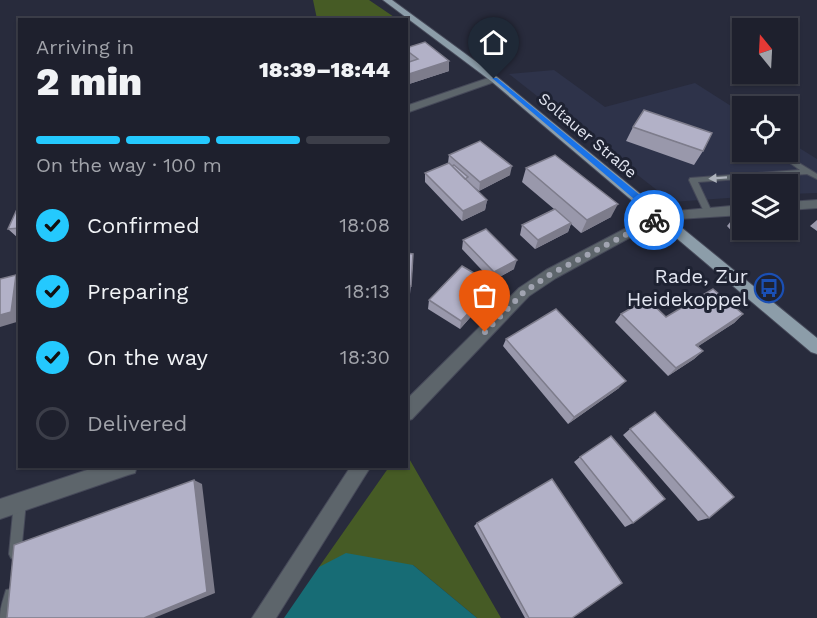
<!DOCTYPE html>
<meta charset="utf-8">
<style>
:root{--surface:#1e202d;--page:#262835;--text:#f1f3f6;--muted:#a1a3aa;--line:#3c3e49;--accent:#24c9fe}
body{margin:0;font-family:"Work Sans",sans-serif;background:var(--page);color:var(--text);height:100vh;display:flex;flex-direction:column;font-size:22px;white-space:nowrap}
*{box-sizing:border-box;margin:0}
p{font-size:20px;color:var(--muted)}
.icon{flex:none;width:33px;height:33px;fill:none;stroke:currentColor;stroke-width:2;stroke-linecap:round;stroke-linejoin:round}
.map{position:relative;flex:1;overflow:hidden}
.sheet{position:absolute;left:18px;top:18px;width:390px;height:450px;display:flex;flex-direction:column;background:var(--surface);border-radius:0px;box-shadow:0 2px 4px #0004,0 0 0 2px var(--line)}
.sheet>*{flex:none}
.needle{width:39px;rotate:342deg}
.buttons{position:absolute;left:732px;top:18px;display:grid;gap:12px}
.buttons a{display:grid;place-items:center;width:66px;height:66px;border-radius:0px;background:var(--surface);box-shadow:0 2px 4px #0004,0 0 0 2px var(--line);font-size:30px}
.pin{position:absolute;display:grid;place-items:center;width:51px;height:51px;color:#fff;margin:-62px -26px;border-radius:50% 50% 50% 0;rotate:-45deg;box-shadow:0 0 6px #0007}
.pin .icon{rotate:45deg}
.courier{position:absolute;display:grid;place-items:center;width:60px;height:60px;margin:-30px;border:4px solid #1a73e8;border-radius:50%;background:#fff;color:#222;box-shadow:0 2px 8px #0007}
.headline em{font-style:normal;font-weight:800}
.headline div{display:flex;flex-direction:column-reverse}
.headline{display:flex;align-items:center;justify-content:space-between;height:102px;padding:0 18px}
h1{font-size:39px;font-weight:800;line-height:45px}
.bar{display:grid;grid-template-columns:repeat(4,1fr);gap:9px 6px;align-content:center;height:72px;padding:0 18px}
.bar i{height:8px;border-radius:4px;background:var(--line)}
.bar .on{background:var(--accent)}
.bar p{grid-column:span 4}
ol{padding:0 18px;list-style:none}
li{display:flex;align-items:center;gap:18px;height:66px}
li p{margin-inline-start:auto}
li .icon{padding:6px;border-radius:50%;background:var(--accent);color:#111;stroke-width:4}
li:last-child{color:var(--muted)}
li i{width:33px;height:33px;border:3px solid var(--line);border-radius:50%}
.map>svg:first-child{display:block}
</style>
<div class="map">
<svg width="817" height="618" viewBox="0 0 817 618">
<rect width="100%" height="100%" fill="#282b3c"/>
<path fill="#2e334a" d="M 554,70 L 605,107 L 695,83 L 742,113 L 742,152 L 788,152 L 788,141 L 817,159 L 817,193 L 788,194 L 788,184 L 742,184 L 742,197 L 672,202 L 509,74 Z"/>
<path fill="#465b25" d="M 313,0 L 369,0 L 397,19 L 317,19 Z
M 407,455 L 501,618 L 477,618 L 413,565 L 319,567 L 389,467 L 406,466 Z"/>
<path fill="#176c75" d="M 346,553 L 413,565 L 477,618 L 284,618 L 319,567 Z"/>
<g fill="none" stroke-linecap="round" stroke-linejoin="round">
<g stroke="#464959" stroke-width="2">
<path id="lane" d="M 774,152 L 781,152 L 817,174 L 817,179 L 807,174 L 698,182 L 712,212 L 711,214 L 705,214 L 689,180 L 690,178 L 800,170 Z
M 20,496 L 24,498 L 26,502 L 21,554 L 19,558 L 15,560 L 11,558 L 9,554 L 14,502 L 16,498 Z
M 11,589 L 16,590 L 17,595 L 10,618 L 0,618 C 0,608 3,600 6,590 Z"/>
</g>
<g stroke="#464959" stroke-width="2">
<path id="street" d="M 494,76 L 499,79 L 497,81 L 406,113 L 406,106 Z
M 817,200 L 817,208 L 788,210 L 788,202 Z
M 742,205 L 742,215 L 662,220 L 556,278 L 529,296 L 412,419 L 406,421 L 406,400 L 519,288 L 546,270 L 655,213 Z
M 99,466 L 137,466 L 135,473 L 128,475 L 0,519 L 0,499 Z
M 351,466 L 371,466 L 276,618 L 252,618 Z"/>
</g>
<g stroke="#464959" stroke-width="2">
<path id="primary" d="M 383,0 L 392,0 L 497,77 L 817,338 L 817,354 L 811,352 L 491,81 Z"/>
</g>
<use href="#lane" fill="#5d656b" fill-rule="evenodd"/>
<use href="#street" fill="#5d656b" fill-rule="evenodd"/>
<use href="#primary" fill="#8c9da9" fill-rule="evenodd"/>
</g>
<path fill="#9998ab" d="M 406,48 L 449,61 L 449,71 L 406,85 L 406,63 L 410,62 L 406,59 Z
M 633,127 L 703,151 L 694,165 L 626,141 Z
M 449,155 L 510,175 L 479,191 L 472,185 L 487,200 L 485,210 L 462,221 L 425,182 L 425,173 L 448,163 Z
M 526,168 L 611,217 L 581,233 L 571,224 L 568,232 L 535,249 L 520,235 L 522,225 L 554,209 L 522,182 Z
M 20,206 L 20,238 L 18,238 L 8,229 Z
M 742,215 L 742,230 L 777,230 L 775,232 L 739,239 L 727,226 L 735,216 Z
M 817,220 L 817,231 L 810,226 Z
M 463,240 L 514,269 L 492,281 L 462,249 Z
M 406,253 L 413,263 L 410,294 L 406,294 Z
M 491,294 L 460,329 L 428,309 L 429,300 Z
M 621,314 L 666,317 L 743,314 L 734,323 L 698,346 L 703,351 L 694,359 L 668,376 L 615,322 Z
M 506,339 L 619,388 L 568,424 L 503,346 Z
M 630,429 L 709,518 L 698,521 L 623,435 Z
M 580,457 L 633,523 L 625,527 L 574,462 Z
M 477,523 L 572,618 L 525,618 L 474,526 Z"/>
<path fill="#7d7c8b" d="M 449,61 L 449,71 L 406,85 L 406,75 Z
M 512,166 L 510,175 L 479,191 L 480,182 Z
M 487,200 L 485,210 L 462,221 L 463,211 Z
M 618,204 L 611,217 L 581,233 L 587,220 Z
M 571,223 L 568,232 L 535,249 L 538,240 Z
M 747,230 L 777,230 L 775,232 L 739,239 Z
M 517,260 L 514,269 L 492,281 L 494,272 Z
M 16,275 L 20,279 L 20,321 L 0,327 L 0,315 Z
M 494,285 L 491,294 L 460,329 L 461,321 Z
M 743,314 L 734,323 L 688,353 L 696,345 Z
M 703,351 L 694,359 L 668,376 L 676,368 Z
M 626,381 L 619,388 L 568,424 L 574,417 Z
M 194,480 L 202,484 L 215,593 L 154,618 L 144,618 Z"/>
<path fill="#b2b1c7" stroke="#7d7c8b" stroke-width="1.5" d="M 425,42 L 449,61 L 406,75 L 406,63 L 418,59 L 406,50 L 406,48 Z
M 644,110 L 712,133 L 703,151 L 633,127 Z
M 480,141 L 512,166 L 480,182 L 449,155 Z
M 555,155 L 618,204 L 587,220 L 526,168 Z
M 449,163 L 487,200 L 463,211 L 425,173 Z
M 454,165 L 468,177 L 465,179 L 452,166 Z
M 20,206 L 20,228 L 8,229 L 18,207 Z
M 555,209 L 571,223 L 538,240 L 522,225 Z
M 742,215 L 742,225 L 735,216 Z
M 486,229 L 517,260 L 494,272 L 463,240 Z
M 406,253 L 413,254 L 411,286 L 406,285 Z
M 462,266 L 494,285 L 461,321 L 429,300 Z
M 16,275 L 11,312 L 0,315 L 0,279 Z
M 713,289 L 743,314 L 696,345 L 703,351 L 676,368 L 621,314 L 647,299 L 666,317 Z
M 556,309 L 626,381 L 574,417 L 506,339 Z
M 655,412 L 734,497 L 709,518 L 630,429 Z
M 611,436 L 665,499 L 633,523 L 580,457 Z
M 552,479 L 622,583 L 572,618 L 529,618 L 477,523 Z
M 194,480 L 207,592 L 144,618 L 7,618 L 14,545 Z"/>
<defs><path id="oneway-solid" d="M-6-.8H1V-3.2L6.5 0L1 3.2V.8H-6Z" transform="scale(1.5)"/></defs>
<use fill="#adb2bb" href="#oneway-solid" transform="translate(718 178) rotate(176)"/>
<path fill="#1a73e8" d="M 492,78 L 497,78 L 663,214 L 663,218 L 651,222 L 650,220 L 654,216 Z"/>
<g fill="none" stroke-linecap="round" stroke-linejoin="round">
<path stroke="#a1a4b1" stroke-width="6" stroke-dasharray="0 10.8" d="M 485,332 L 524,292 L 551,274 L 654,220"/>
</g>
<defs>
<g id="bus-ring" transform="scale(1.5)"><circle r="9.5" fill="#1e2232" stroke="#1a4fb4" stroke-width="1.5"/><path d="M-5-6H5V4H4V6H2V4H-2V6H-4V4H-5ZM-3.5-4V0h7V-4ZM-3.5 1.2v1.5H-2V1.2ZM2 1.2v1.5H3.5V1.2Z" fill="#1a4fb4"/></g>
</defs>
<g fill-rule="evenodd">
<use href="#bus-ring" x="769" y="288"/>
</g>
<g text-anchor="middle" stroke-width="6" stroke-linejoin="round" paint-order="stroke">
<g font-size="16" fill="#e2e5f0" stroke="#1e2232">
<text transform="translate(588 135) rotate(40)" y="6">Soltauer Straße</text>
</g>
<g font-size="20" fill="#e2e5f0" stroke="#1e2232" text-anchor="end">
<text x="748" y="283">Rade, Zur<tspan x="748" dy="23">Heidekoppel</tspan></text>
</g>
</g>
</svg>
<div class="buttons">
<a><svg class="needle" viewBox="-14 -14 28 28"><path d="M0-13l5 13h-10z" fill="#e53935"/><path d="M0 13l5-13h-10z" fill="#a1a3aa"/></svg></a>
<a><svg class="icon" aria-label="locate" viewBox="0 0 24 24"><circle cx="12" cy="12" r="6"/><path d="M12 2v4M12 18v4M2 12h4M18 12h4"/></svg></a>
<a><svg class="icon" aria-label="layers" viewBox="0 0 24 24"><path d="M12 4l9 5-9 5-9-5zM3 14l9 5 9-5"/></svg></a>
</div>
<div class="pin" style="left:485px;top:332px;background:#ea580c"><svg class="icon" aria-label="bag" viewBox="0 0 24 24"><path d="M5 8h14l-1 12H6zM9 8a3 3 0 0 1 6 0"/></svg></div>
<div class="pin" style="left:494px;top:79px;background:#1f2937"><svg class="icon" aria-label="home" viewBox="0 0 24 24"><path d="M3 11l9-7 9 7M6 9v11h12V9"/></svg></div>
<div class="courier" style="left:654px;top:220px"><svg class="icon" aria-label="bike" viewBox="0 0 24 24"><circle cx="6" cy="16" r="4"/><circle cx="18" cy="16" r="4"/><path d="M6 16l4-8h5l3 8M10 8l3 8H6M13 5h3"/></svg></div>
<section class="sheet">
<div class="headline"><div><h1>2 min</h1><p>Arriving in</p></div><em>18:39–18:44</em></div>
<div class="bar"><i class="on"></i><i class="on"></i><i class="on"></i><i></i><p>On the way · 100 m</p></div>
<ol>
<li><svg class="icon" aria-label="check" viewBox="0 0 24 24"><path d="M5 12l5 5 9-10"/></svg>Confirmed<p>18:08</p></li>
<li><svg class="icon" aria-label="check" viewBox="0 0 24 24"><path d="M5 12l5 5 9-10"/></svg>Preparing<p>18:13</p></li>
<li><svg class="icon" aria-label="check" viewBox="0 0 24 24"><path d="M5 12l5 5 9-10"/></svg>On the way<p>18:30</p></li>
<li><i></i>Delivered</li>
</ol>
</section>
</div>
